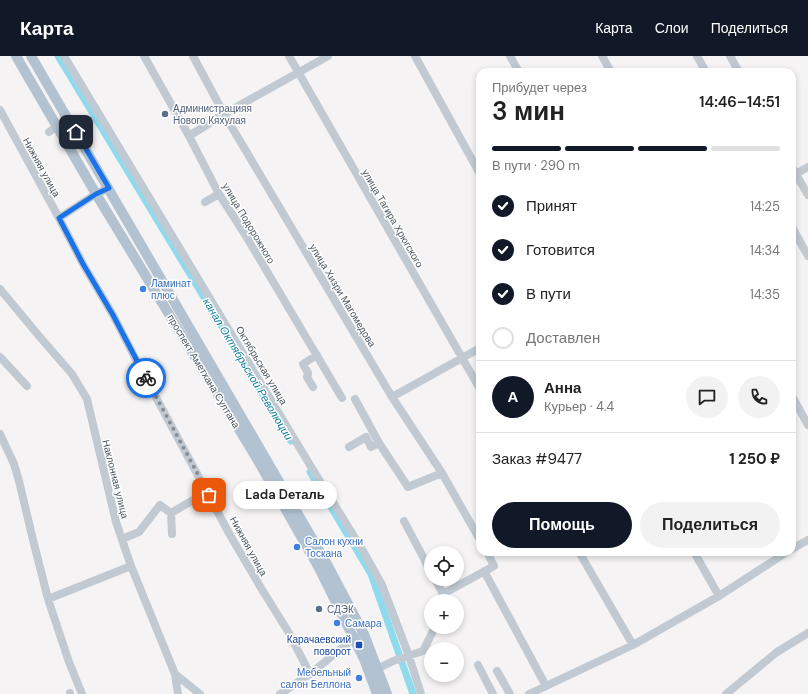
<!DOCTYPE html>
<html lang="ru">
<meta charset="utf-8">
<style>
:root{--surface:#fff;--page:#f2f2f2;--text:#222;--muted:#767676;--line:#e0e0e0;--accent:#111827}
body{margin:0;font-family:"DM Sans",sans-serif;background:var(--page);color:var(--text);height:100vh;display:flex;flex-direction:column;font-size:15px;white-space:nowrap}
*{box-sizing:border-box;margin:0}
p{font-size:13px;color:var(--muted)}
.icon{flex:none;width:22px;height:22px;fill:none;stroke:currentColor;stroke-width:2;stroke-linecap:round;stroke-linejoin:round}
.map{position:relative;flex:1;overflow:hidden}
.panel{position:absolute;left:476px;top:12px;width:320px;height:488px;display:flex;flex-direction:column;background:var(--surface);border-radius:12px;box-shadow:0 2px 6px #0003}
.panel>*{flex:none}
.buttons{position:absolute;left:424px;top:490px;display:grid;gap:8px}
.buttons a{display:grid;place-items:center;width:40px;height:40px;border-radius:50%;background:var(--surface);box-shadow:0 2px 6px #0003;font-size:20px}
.pin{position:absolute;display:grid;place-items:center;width:34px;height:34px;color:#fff;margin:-17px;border-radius:8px;box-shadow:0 2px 6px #0006}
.courier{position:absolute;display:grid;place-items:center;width:40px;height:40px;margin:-20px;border:3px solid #1a73e8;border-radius:50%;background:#fff;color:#222;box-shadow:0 1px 5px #0007}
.bubble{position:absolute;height:28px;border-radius:14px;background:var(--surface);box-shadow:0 2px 6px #0003;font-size:13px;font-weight:600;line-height:28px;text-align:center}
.head em{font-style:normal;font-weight:600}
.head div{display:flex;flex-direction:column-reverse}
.head{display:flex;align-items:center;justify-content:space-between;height:68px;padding:0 16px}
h1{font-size:26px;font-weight:600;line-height:30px}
.bar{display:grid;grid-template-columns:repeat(4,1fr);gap:6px 4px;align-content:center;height:48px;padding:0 16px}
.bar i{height:5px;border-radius:3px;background:var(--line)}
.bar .selected{background:var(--accent)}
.bar p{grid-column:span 4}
.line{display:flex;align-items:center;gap:10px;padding:0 16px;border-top:1px solid var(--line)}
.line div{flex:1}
.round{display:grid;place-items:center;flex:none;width:42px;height:42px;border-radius:21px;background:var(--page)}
ol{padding:0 16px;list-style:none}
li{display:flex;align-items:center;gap:12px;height:44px}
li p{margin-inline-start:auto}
li .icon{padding:4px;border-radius:50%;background:var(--accent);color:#fff;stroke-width:4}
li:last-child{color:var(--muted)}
li i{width:22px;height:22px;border:2px solid var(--line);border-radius:50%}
.cta{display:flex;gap:8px;margin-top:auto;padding:8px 16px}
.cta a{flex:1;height:46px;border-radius:24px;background:var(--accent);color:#fff;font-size:16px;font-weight:600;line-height:46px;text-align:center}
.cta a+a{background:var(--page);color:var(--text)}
header{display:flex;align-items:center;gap:24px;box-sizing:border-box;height:56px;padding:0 20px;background:var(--accent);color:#fff}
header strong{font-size:19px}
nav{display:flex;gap:22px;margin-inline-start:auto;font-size:14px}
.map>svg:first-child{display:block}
</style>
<header>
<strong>Карта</strong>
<nav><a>Карта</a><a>Слои</a><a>Поделиться</a></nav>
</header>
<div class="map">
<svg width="808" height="638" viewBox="0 0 808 638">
<rect width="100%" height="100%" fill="#f5f3f3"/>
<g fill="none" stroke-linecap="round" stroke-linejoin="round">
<path stroke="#90daee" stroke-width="7" d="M 58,0 L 291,385
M 310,416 L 371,518 L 413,638"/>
<path stroke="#c1cad2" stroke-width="8" d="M 64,0 L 310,409 L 363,495 L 382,529 L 409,600 L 421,638
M 144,0 L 189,80 L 219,138 L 246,180 L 342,342
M 193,0 L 224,58 L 392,341 L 442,417 L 480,484
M 289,0 L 480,333
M 415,0 L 480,118
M 510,0 L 519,16
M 602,0 L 611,16
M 697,0 L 706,16
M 730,0 L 739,16
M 0,54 L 59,162 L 83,208 L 113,259 L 144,319 L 230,479 L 261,532 L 289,577 L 310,618
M 49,76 L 68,63
M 189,80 L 224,58 L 328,0
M 792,111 L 808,139
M 792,120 L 808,111
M 205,146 L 219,138
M 59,162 L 96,138 L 109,132
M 792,171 L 808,200
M 0,233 L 39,280 L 72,318 L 87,343 L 116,466 L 131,510 L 175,618 L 178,638
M 0,301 L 27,330
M 313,331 L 307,321 L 308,317 L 303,308 L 317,299
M 792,340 L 808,369
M 392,341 L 480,292
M 355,343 L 379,387 L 408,431 L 442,417
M 0,378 L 14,408 L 19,425 L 33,484 L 48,543 L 69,606 L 82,638
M 349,391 L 366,381 L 371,391 L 379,387
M 171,457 L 200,440
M 404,465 L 431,516
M 122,483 L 139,476 L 160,449 L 171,457 L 172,478
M 792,493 L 808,484
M 579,496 L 633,589
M 694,496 L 719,540
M 484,515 L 546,630
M 435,523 L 443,538
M 48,543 L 131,510
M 439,545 L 443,538 L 494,510 L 487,496
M 478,609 L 493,638
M 373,615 L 393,605 L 423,595 L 435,571
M 497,615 L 510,638
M 175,618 L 200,638
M 70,637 L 70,638
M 280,638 L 310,618 L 354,582 L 364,578
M 529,638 L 633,589 L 719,540 L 787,496
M 726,638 L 777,596 L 808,577"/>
<path stroke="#b3c2d1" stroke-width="10" d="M 16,0 L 96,138 L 257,403 L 319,512 L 364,603 L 377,638
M 31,0 L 327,508 L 364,578 L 387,638"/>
</g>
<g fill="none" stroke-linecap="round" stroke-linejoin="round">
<path stroke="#868d94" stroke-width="4" stroke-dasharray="0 7.2" d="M 146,322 L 209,439"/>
<path stroke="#1a73e8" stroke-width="5" d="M 76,76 L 109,132 L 96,138 L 59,162 L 83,208 L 113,259 L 146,322"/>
</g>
<g fill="#5c6f8a" stroke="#fff" stroke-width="1.5">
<circle cx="165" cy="58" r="4"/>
<circle cx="319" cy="553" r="4"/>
</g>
<g fill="#3f7fe0" stroke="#fff" stroke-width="1.5">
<circle cx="143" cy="233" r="4"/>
<circle cx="297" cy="491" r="4"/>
<circle cx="337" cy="567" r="4"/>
<circle cx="359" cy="622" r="4"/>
</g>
<rect fill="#1a4fb4" stroke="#fff" stroke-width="1.5" x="355" y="585" width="8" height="8" rx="2"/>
<g text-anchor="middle" stroke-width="3" stroke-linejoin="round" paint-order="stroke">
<g font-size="10" fill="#4e5e75" stroke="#fff" text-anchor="start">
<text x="173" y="56">Администрацияя<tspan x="173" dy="12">Нового Кяхулая</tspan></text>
<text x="327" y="557">СДЭК</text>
</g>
<g font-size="10" fill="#4a5661" stroke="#fff">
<text transform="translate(42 111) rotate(61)" y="4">Нижняя улица</text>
<text transform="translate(393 162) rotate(60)" y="4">улица Тагира Хрюгского</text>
<text transform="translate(249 167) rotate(59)" y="4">улица Подорожного</text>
<text transform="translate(343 239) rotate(59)" y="4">улица Хизри Магомедова</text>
<text transform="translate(262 309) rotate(59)" y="4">Октябрьская улица</text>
<text transform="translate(204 315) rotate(59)" y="4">проспект Аметхана Султана</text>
<text transform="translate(116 423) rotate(76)" y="4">Наклонная улица</text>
<text transform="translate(249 490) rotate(61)" y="4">Нижняя улица</text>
</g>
<g font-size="10" fill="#366cbe" stroke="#fff" text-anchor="start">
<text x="151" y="231">Ламинат<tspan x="151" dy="12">плюс</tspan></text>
<text x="305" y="489">Салон кухни<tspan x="305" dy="12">Тоскана</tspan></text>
<text x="345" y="571">Самара</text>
<text x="351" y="620" text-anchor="end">Мебельный<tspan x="351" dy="12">салон Беллона</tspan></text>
</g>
<g font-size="10" fill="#164399" stroke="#fff" text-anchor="end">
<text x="351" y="587">Карачаевский<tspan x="351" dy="12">поворот</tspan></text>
</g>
<g font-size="11" font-style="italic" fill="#0c7c9b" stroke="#fff">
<text transform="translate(248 313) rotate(59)" y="4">канал Октябрьской Революции</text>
</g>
</g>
</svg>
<div class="buttons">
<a><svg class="icon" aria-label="locate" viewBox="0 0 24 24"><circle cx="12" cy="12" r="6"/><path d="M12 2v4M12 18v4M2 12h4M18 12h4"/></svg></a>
<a>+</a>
<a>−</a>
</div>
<div class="pin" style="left:209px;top:439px;background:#ea580c"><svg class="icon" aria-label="bag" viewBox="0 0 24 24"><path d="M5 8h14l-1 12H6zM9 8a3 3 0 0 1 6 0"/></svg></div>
<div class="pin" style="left:76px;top:76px;background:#1f2937"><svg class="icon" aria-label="home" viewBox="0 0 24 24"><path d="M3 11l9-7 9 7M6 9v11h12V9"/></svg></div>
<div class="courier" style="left:146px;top:322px"><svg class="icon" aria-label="bike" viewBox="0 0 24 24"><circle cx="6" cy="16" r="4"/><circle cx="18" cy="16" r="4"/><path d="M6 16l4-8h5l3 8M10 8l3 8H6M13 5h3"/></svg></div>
<div class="bubble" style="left:233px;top:425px;width:104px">Lada Dеталь</div>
<section class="panel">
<div class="head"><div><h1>3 мин</h1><p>Прибудет через</p></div><em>14:46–14:51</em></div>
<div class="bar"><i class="selected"></i><i class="selected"></i><i class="selected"></i><i></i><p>В пути · 290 m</p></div>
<ol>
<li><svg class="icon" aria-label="check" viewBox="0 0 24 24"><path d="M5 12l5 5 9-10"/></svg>Принят<p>14:25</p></li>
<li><svg class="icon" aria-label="check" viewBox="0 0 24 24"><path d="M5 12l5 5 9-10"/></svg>Готовится<p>14:34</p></li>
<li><svg class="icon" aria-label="check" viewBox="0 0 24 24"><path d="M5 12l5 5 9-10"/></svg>В пути<p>14:35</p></li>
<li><i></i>Доставлен</li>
</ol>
<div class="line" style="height:72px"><b class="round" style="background:var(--accent);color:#fff">А</b><div><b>Анна</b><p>Курьер · 4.4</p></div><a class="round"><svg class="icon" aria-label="chat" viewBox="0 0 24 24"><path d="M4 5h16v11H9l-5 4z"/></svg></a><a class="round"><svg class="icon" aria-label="phone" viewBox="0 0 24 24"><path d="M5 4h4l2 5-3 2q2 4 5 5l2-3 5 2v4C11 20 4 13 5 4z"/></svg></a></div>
<div class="line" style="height:52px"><div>Заказ #9477</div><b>1 250 ₽</b></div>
<div class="cta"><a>Помощь</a><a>Поделиться</a></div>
</section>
</div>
